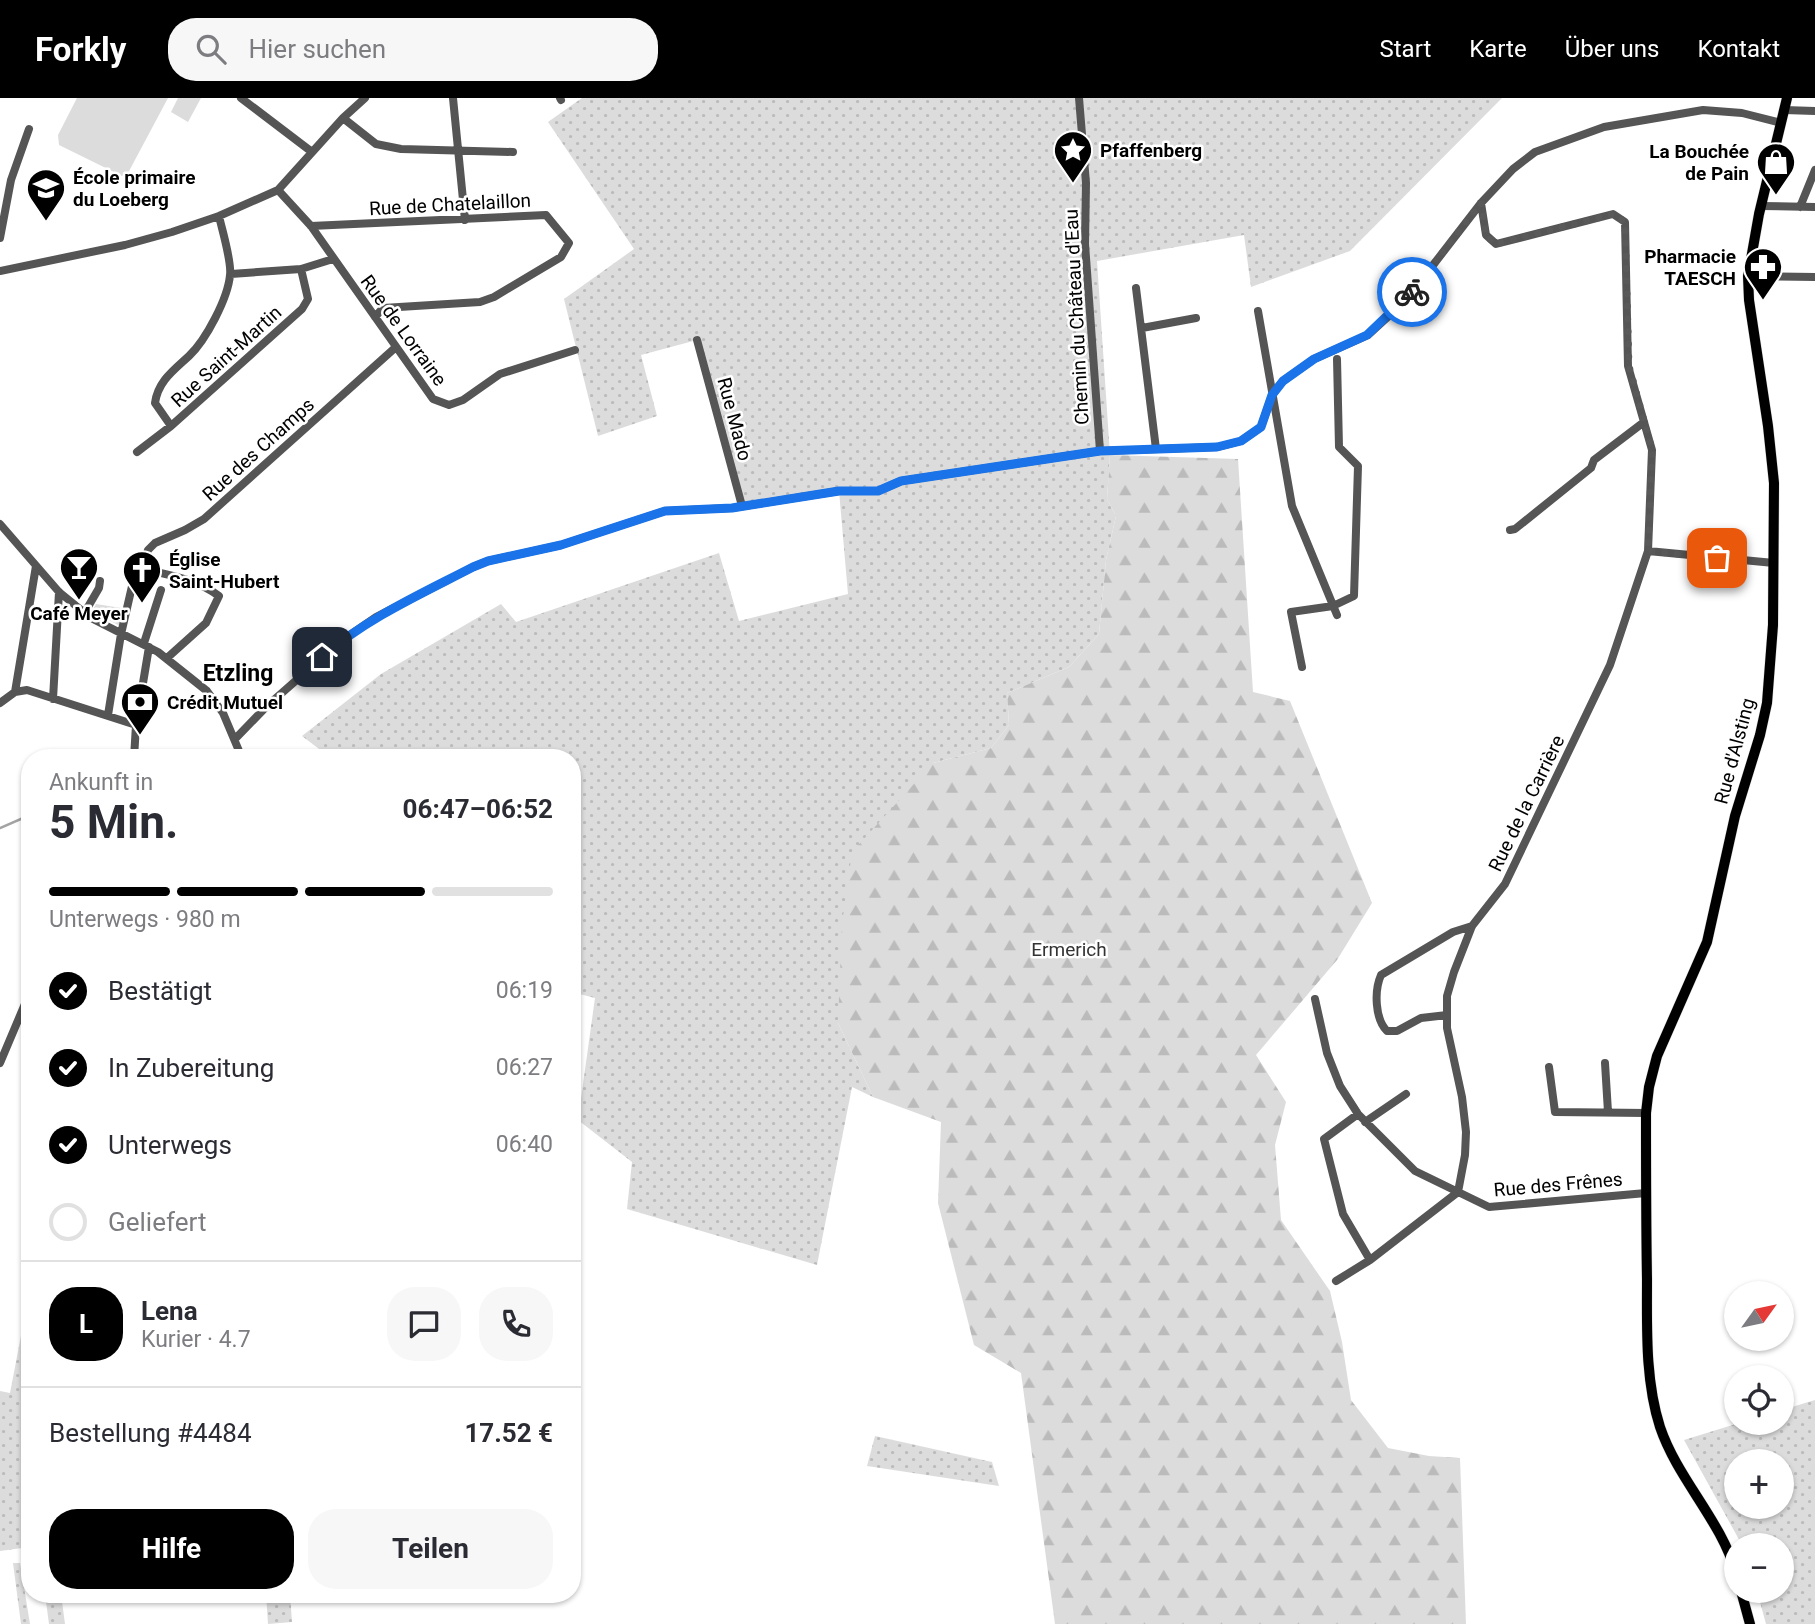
<!DOCTYPE html>
<html lang="de">
<meta charset="utf-8">
<style>
:root{--surface:#fff;--page:#f7f7f7;--text:#2b2b33;--muted:#7c7c81;--line:#e1e1e2;--accent:#000}
body{margin:0;font-family:Roboto,sans-serif;background:var(--page);color:var(--text);height:100vh;display:flex;flex-direction:column;font-size:26px;white-space:nowrap}
*{box-sizing:border-box;margin:0}
p{font-size:23px;color:var(--muted)}
.icon{flex:none;width:38px;height:38px;fill:none;stroke:currentColor;stroke-width:2;stroke-linecap:round;stroke-linejoin:round}
.map{position:relative;flex:1;overflow:hidden}
.panel{position:absolute;left:21px;top:651px;width:560px;height:854px;display:flex;flex-direction:column;background:var(--surface);border-radius:28px;box-shadow:0 2px 5px #0004}
.panel>*{flex:none}
.needle{width:46px;rotate:57deg}
.fabs{position:absolute;left:1724px;top:1183px;display:grid;gap:14px}
.fabs a{display:grid;place-items:center;width:70px;height:70px;border-radius:50%;background:var(--surface);box-shadow:0 2px 5px #0004;font-size:35px}
.pin{position:absolute;display:grid;place-items:center;width:60px;height:60px;color:#fff;margin:-30px;border-radius:14px;box-shadow:0 4px 10px #0006}
.courier{position:absolute;display:grid;place-items:center;width:70px;height:70px;margin:-35px;border:5px solid #1a73e8;border-radius:50%;background:#fff;color:#222;box-shadow:0 2px 9px #0007}
.head em{font-style:normal;font-weight:700}
.head div{display:flex;flex-direction:column-reverse}
.head{display:flex;align-items:center;justify-content:space-between;height:119px;padding:0 28px}
h1{font-size:46px;font-weight:700;line-height:52px}
.bar{display:grid;grid-template-columns:repeat(4,1fr);gap:10px 7px;align-content:center;height:84px;padding:0 28px}
.bar i{height:9px;border-radius:5px;background:var(--line)}
.bar .on{background:var(--accent)}
.bar p{grid-column:span 4}
.line{display:flex;align-items:center;gap:18px;padding:0 28px;border-top:2px solid var(--line)}
.line div{flex:1}
.round{display:grid;place-items:center;flex:none;width:74px;height:74px;border-radius:28px;background:var(--page)}
ol{padding:0 28px;list-style:none}
li{display:flex;align-items:center;gap:21px;height:77px}
li p{margin-inline-start:auto}
li .icon{padding:7px;border-radius:50%;background:var(--accent);color:#fff;stroke-width:4}
li:last-child{color:var(--muted)}
li i{width:38px;height:38px;border:4px solid var(--line);border-radius:50%}
.cta{display:flex;gap:14px;margin-top:auto;padding:14px 28px}
.cta a{flex:1;height:80px;border-radius:28px;background:var(--accent);color:#fff;font-size:28px;font-weight:700;line-height:80px;text-align:center}
.cta a+a{background:var(--page);color:var(--text)}
header{display:flex;align-items:center;gap:42px;box-sizing:border-box;height:98px;padding:0 35px;background:var(--accent);color:#fff}
header strong{font-size:33px}
nav{display:flex;gap:38px;margin-inline-start:auto;font-size:24px}
.search{width:490px;height:63px;background:var(--page);display:flex;align-items:center;gap:18px;box-sizing:border-box;padding:0 24px;border-radius:28px;color:var(--muted);font-size:26px}
.map>svg:first-child{display:block}
</style>
<header>
<strong>Forkly</strong>
<div class="search"><svg class="icon" aria-label="search" viewBox="0 0 24 24"><circle cx="10" cy="10" r="6"/><path d="M15 15l6 6"/></svg>Hier suchen</div>
<nav><a>Start</a><a>Karte</a><a>Über uns</a><a>Kontakt</a></nav>
</header>
<div class="map">
<svg width="1815" height="1526" viewBox="0 0 1815 1526">
<defs>
<pattern id="grass-dots" width="8" height="8" patternUnits="userSpaceOnUse" patternTransform="scale(1.75)"><rect width="8" height="8" fill="#dcdcdc"/><path d="M2 2h.1M6 6h.1" fill="none" stroke="#bbb" stroke-width="1.8" stroke-linecap="round"/></pattern>
<pattern id="forest-firs" width="22" height="20" patternUnits="userSpaceOnUse" patternTransform="scale(1.75)"><rect width="22" height="20" fill="#dcdcdc"/><path d="M5 1l3.5 6h-7zM16 11l3.5 6h-7z" fill="#bbb"/></pattern>
<pattern id="park-tufts" width="24" height="20" patternUnits="userSpaceOnUse" patternTransform="scale(1.75)"><rect width="24" height="20" fill="#dcdcdc"/><path d="M3 7l-1-3M5 7V3M7 7l1-3M15 17l-1-3M17 17v-4M19 17l1-3" fill="none" stroke="#bbb"/></pattern>
</defs>
<rect width="100%" height="100%" fill="#fff"/>
<path fill="url(#grass-dots)" fill-rule="evenodd" d="M 582,0 L 1502,0 L 1350,153 L 1251,189 L 1244,137 L 1097,163 L 1110,357 L 1107,401 L 1116,418 L 1106,462 L 1099,536 L 1069,569 L 1007,595 L 1009,627 L 991,650 L 933,665 L 838,925 L 873,999 L 852,989 L 817,1167 L 627,1111 L 632,1064 L 578,1022 L 595,900 L 572,894 L 572,660 L 331,660 L 302,638 L 381,576 L 501,506 L 516,524 L 719,455 L 739,523 L 848,496 L 839,393 L 742,408 L 697,242 L 641,257 L 657,318 L 598,338 L 564,201 L 634,151 L 548,24 Z
M 30,1191 L 30,1323 L 22,1450 L 0,1453 L 0,1293 L 10,1295 Z
M 1815,1302 L 1815,1526 L 1766,1526 L 1757,1493 L 1782,1493 L 1782,1447 L 1742,1447 L 1684,1342 L 1739,1325 L 1782,1325 L 1782,1312 ZM 1736,1363 L 1782,1363 L 1782,1409 L 1736,1409 Z
M 875,1338 L 992,1364 L 999,1388 L 867,1368 Z
M 13,1465 L 20,1465 L 30,1526 L 21,1526 Z
M 45,1496 L 61,1496 L 65,1526 L 49,1526 Z
M 266,1496 L 290,1496 L 292,1524 L 268,1526 Z"/>
<path fill="url(#forest-firs)" d="M 1110,357 L 1238,361 L 1253,594 L 1290,603 L 1372,805 L 1337,862 L 1256,957 L 1286,1004 L 1275,1047 L 1281,1122 L 1330,1193 L 1342,1244 L 1351,1302 L 1388,1350 L 1429,1358 L 1460,1360 L 1466,1526 L 1055,1526 L 1021,1275 L 974,1247 L 938,1105 L 941,1024 L 873,999 L 838,925 L 842,826 L 852,754 L 933,665 L 991,650 L 1009,627 L 1007,595 L 1069,569 L 1099,536 L 1106,462 L 1116,418 L 1107,401 Z"/>
<path fill="url(#park-tufts)" d="M 96,506 L 121,510 L 120,528 L 92,513 Z"/>
<path fill="#dcdcdc" d="M 77,0 L 168,0 L 128,75 L 122,78 L 59,47 L 58,37 Z
M 178,0 L 201,0 L 188,24 L 171,14 Z"/>
<g fill="none" stroke-linecap="round" stroke-linejoin="round">
<path stroke="#a3a3a3" stroke-width="2.5" d="M 0,730 L 30,717"/>
<g stroke="#dbdbdb" stroke-width="11">
<path id="major" d="M 1736,1475 C 1721,1422 1678,1382 1660,1329 C 1645,1282 1647,1230 1647,1181 C 1646,1126 1646,1071 1646,1015 L 1649,989 L 1657,958 L 1707,844 L 1735,718 L 1760,637 L 1767,605 L 1773,527 L 1774,385 L 1768,328 L 1749,202 L 1748,178 L 1759,116 L 1787,0
M 1741,1493 L 1750,1526"/>
</g>
<path stroke="#555" stroke-width="8" d="M 241,0 L 312,54
M 453,0 L 465,122
M 560,0 L 561,2
M 1079,0 L 1086,85 L 1085,146 L 1100,353
M 1784,12 L 1815,13
M 343,20 L 376,46 L 401,51 L 513,54
M 278,92 L 311,128 L 433,301 L 449,307 L 463,302 L 500,276 L 575,252
M 1481,105 L 1486,137 L 1496,146 L 1613,116 L 1625,124 L 1628,268 L 1652,352 L 1648,453
M 1761,108 L 1815,109
M 1800,109 L 1815,72
M 311,128 L 546,117 L 569,145 L 561,159 L 494,199 L 480,204 L 383,210 L 375,219
M 0,140 L 11,82 L 29,31
M 0,173 L 125,147 L 172,134 L 219,118 L 278,92 L 343,20 L 365,0
M 231,176 L 301,171 L 333,161
M 1748,178 L 1815,179
M 1136,190 L 1156,351
M 1258,213 L 1292,408 L 1337,517
M 1142,230 L 1196,220
M 697,242 L 742,408
M 171,328 L 155,305 C 158,283 174,272 189,258 C 206,242 228,200 230,177 C 232,164 222,132 219,118
M 137,354 L 171,328 L 302,211 L 308,201 L 301,171
M 0,426 L 59,494 L 91,520 L 158,554 L 207,593 L 223,615 L 242,660
M 1510,432 L 1515,431 L 1591,370 L 1594,362 L 1644,324
M 142,471 C 169,477 196,481 219,498 L 206,525 L 167,560
M 85,514 L 99,490 L 100,483
M 144,545 L 161,492
M 1302,569 L 1291,514 L 1333,508 L 1354,498 L 1358,368 L 1339,349 L 1337,261
M 15,594 L 36,468
M 53,601 L 59,494
M 0,605 L 15,594 L 27,592 L 136,627
M 108,617 L 121,536 L 133,484 L 142,471 L 148,452 L 155,445 L 185,432 L 204,421 L 396,249
M 235,641 L 267,608 L 341,543 L 376,519 L 473,469 L 488,463 L 561,447 L 665,413 L 732,410 L 839,393 L 878,393 L 901,383 L 1100,353 L 1218,349 L 1241,343 L 1261,329 L 1272,297 L 1283,283 L 1314,261 L 1368,237 L 1392,215 L 1413,193 L 1481,105 L 1513,71 L 1535,54 L 1604,29 L 1703,12 L 1742,15 L 1781,25
M 134,660 L 136,627 L 149,549
M 1315,901 L 1327,955 L 1340,988 L 1358,1016 L 1415,1073 L 1489,1109 L 1646,1095
M 1447,917 L 1421,920 L 1397,933 L 1387,933 C 1375,921 1374,893 1381,877 L 1453,834 L 1472,828
M 0,965 L 30,894
M 1605,965 L 1608,1014
M 1549,969 L 1555,1014 L 1646,1015
M 1358,1016 L 1324,1041 L 1343,1116 L 1370,1162
M 1365,1024 L 1406,996
M 1458,1094 L 1465,1057 L 1466,1034 L 1462,999 L 1447,930 L 1447,898 L 1454,874 L 1472,828 L 1505,786 L 1610,567 L 1648,453 L 1774,465
M 1336,1183 L 1370,1162 L 1458,1094"/>
<use href="#major" stroke="#000" stroke-width="10"/>
</g>
<g fill="none" stroke-linecap="round" stroke-linejoin="round">
<path stroke="#595959" stroke-width="7" stroke-dasharray="0 12.6" d="M 1412,194 L 1481,105 L 1486,137 L 1496,146 L 1613,116 L 1625,124 L 1629,268 L 1652,352 L 1648,453 L 1717,460"/>
<path stroke="#1a73e8" stroke-width="9" d="M 322,559 C 367,520 421,496 473,469 L 488,463 L 561,447 L 665,413 L 732,410 L 839,393 L 878,393 L 901,383 L 1100,353 L 1217,349 L 1241,343 L 1261,329 L 1272,297 L 1283,283 L 1314,261 L 1367,237 L 1412,194"/>
</g>
<defs>
<g id="sight-pin" transform="scale(2.0125)"><path d="M0 17L-7.5 6A9.5 9.5 0 1 1 7.5 6Z" fill="#000" stroke="#fff"/><path d="M0-6L1.8-2.2L6-1.7L2.9 1.2L3.7 5.4L0 3.3L-3.7 5.4L-2.9 1.2L-6-1.7L-1.8-2.2Z" fill="#fff"/></g>
<g id="shop-pin" transform="scale(2.0125)"><path d="M0 17L-7.5 6A9.5 9.5 0 1 1 7.5 6Z" fill="#000" stroke="#fff"/><path d="M-5-2.5h2.3a2.7 3.5 0 0 1 5.4 0H5L5.5 6h-11ZM-1.5-2.5h3a1.5 2.3 0 0 0-3 0Z" fill="#fff"/></g>
<g id="school-pin" transform="scale(2.0125)"><path d="M0 17L-7.5 6A9.5 9.5 0 1 1 7.5 6Z" fill="#000" stroke="#fff"/><path d="M0-5L7-2L0 1L-7-2ZM-4 1L0 2.5L4 1V4Q0 6-4 4Z" fill="#fff"/></g>
<g id="pharmacy-pin" transform="scale(2.0125)"><path d="M0 17L-7.5 6A9.5 9.5 0 1 1 7.5 6Z" fill="#000" stroke="#fff"/><path d="M-2-6h4v4h4v4h-4v4h-4v-4h-4v-4h4Z" fill="#fff"/></g>
<g id="bar-pin" transform="scale(2.0125)"><path d="M0 17L-7.5 6A9.5 9.5 0 1 1 7.5 6Z" fill="#000" stroke="#fff"/><path d="M-6-5H6L.8 .8V4.5H3.5V6h-7V4.5H-.8V.8Z" fill="#fff"/></g>
<g id="church-pin" transform="scale(2.0125)"><path d="M0 17L-7.5 6A9.5 9.5 0 1 1 7.5 6Z" fill="#000" stroke="#fff"/><path d="M-1.2-6h2.4v3.5h3.3v2.4h-3.3V6h-2.4V-.1h-3.3v-2.4h3.3Z" fill="#fff"/></g>
<g id="bank-pin" transform="scale(2.0125)"><path d="M0 17L-7.5 6A9.5 9.5 0 1 1 7.5 6Z" fill="#000" stroke="#fff"/><path d="M-6-4H6V4H-6ZM0-2.3a2.3 2.3 0 1 0 0 4.6a2.3 2.3 0 1 0 0-4.6Z" fill="#fff"/></g>
</defs>
<g fill-rule="evenodd">
<use href="#sight-pin" x="1073" y="52"/>
<use href="#shop-pin" x="1776" y="64"/>
<use href="#school-pin" x="46" y="90"/>
<use href="#pharmacy-pin" x="1763" y="169"/>
<use href="#bar-pin" x="79" y="469"/>
<use href="#church-pin" x="142" y="472"/>
<use href="#bank-pin" x="140" y="604"/>
</g>
<g text-anchor="middle" stroke-width="5" stroke-linejoin="round" paint-order="stroke">
<g font-size="19" font-weight="bold" fill="#000" stroke="#fff" text-anchor="start">
<text x="1100" y="59">Pfaffenberg</text>
<text x="1749" y="60" text-anchor="end">La Bouchée<tspan x="1749" dy="22">de Pain</tspan></text>
<text x="73" y="86">École primaire<tspan x="73" dy="22">du Loeberg</tspan></text>
<text x="1736" y="165" text-anchor="end">Pharmacie<tspan x="1736" dy="22">TAESCH</tspan></text>
<text x="169" y="468">Église<tspan x="169" dy="22">Saint-Hubert</tspan></text>
<text x="79" y="522" text-anchor="middle">Café Meyer</text>
<text x="167" y="611">Crédit Mutuel</text>
</g>
<g font-size="19" fill="#000" stroke="#fff">
<text transform="translate(450 106) rotate(-3)" y="7">Rue de Chatelaillon</text>
<text transform="translate(1076 219) rotate(-93)" y="7">Chemin du Château d'Eau</text>
<text transform="translate(404 232) rotate(54)" y="7">Rue de Lorraine</text>
<text transform="translate(226 258) rotate(-42)" y="7">Rue Saint-Martin</text>
<text transform="translate(735 321) rotate(75)" y="7">Rue Mado</text>
<text transform="translate(258 351) rotate(-42)" y="7">Rue des Champs</text>
<text transform="translate(1734 653) rotate(-75)" y="7">Rue d'Alsting</text>
<text transform="translate(1526 705) rotate(-64)" y="7">Rue de la Carrière</text>
<text transform="translate(1558 1086) rotate(-5)" y="7">Rue des Frênes</text>
</g>
<g font-size="19" fill="#333" stroke="#fff">
<text x="1069" y="858">Ermerich</text>
</g>
<g font-size="23" font-weight="bold" fill="#000" stroke="#fff">
<text x="238" y="583">Etzling</text>
</g>
</g>
</svg>
<div class="fabs">
<a><svg class="needle" viewBox="-14 -14 28 28"><path d="M0-13l5 13h-10z" fill="#e53935"/><path d="M0 13l5-13h-10z" fill="#7c7c81"/></svg></a>
<a><svg class="icon" aria-label="locate" viewBox="0 0 24 24"><circle cx="12" cy="12" r="6"/><path d="M12 2v4M12 18v4M2 12h4M18 12h4"/></svg></a>
<a>+</a>
<a>−</a>
</div>
<div class="pin" style="left:1717px;top:460px;background:#ea580c"><svg class="icon" aria-label="bag" viewBox="0 0 24 24"><path d="M5 8h14l-1 12H6zM9 8a3 3 0 0 1 6 0"/></svg></div>
<div class="pin" style="left:322px;top:559px;background:#1f2937"><svg class="icon" aria-label="home" viewBox="0 0 24 24"><path d="M3 11l9-7 9 7M6 9v11h12V9"/></svg></div>
<div class="courier" style="left:1412px;top:194px"><svg class="icon" aria-label="bike" viewBox="0 0 24 24"><circle cx="6" cy="16" r="4"/><circle cx="18" cy="16" r="4"/><path d="M6 16l4-8h5l3 8M10 8l3 8H6M13 5h3"/></svg></div>
<section class="panel">
<div class="head"><div><h1>5 Min.</h1><p>Ankunft in</p></div><em>06:47–06:52</em></div>
<div class="bar"><i class="on"></i><i class="on"></i><i class="on"></i><i></i><p>Unterwegs · 980 m</p></div>
<ol>
<li><svg class="icon" aria-label="check" viewBox="0 0 24 24"><path d="M5 12l5 5 9-10"/></svg>Bestätigt<p>06:19</p></li>
<li><svg class="icon" aria-label="check" viewBox="0 0 24 24"><path d="M5 12l5 5 9-10"/></svg>In Zubereitung<p>06:27</p></li>
<li><svg class="icon" aria-label="check" viewBox="0 0 24 24"><path d="M5 12l5 5 9-10"/></svg>Unterwegs<p>06:40</p></li>
<li><i></i>Geliefert</li>
</ol>
<div class="line" style="height:126px"><b class="round" style="background:var(--accent);color:#fff">L</b><div><b>Lena</b><p>Kurier · 4.7</p></div><a class="round"><svg class="icon" aria-label="chat" viewBox="0 0 24 24"><path d="M4 5h16v11H9l-5 4z"/></svg></a><a class="round"><svg class="icon" aria-label="phone" viewBox="0 0 24 24"><path d="M5 4h4l2 5-3 2q2 4 5 5l2-3 5 2v4C11 20 4 13 5 4z"/></svg></a></div>
<div class="line" style="height:91px"><div>Bestellung #4484</div><b>17.52 €</b></div>
<div class="cta"><a>Hilfe</a><a>Teilen</a></div>
</section>
</div>
